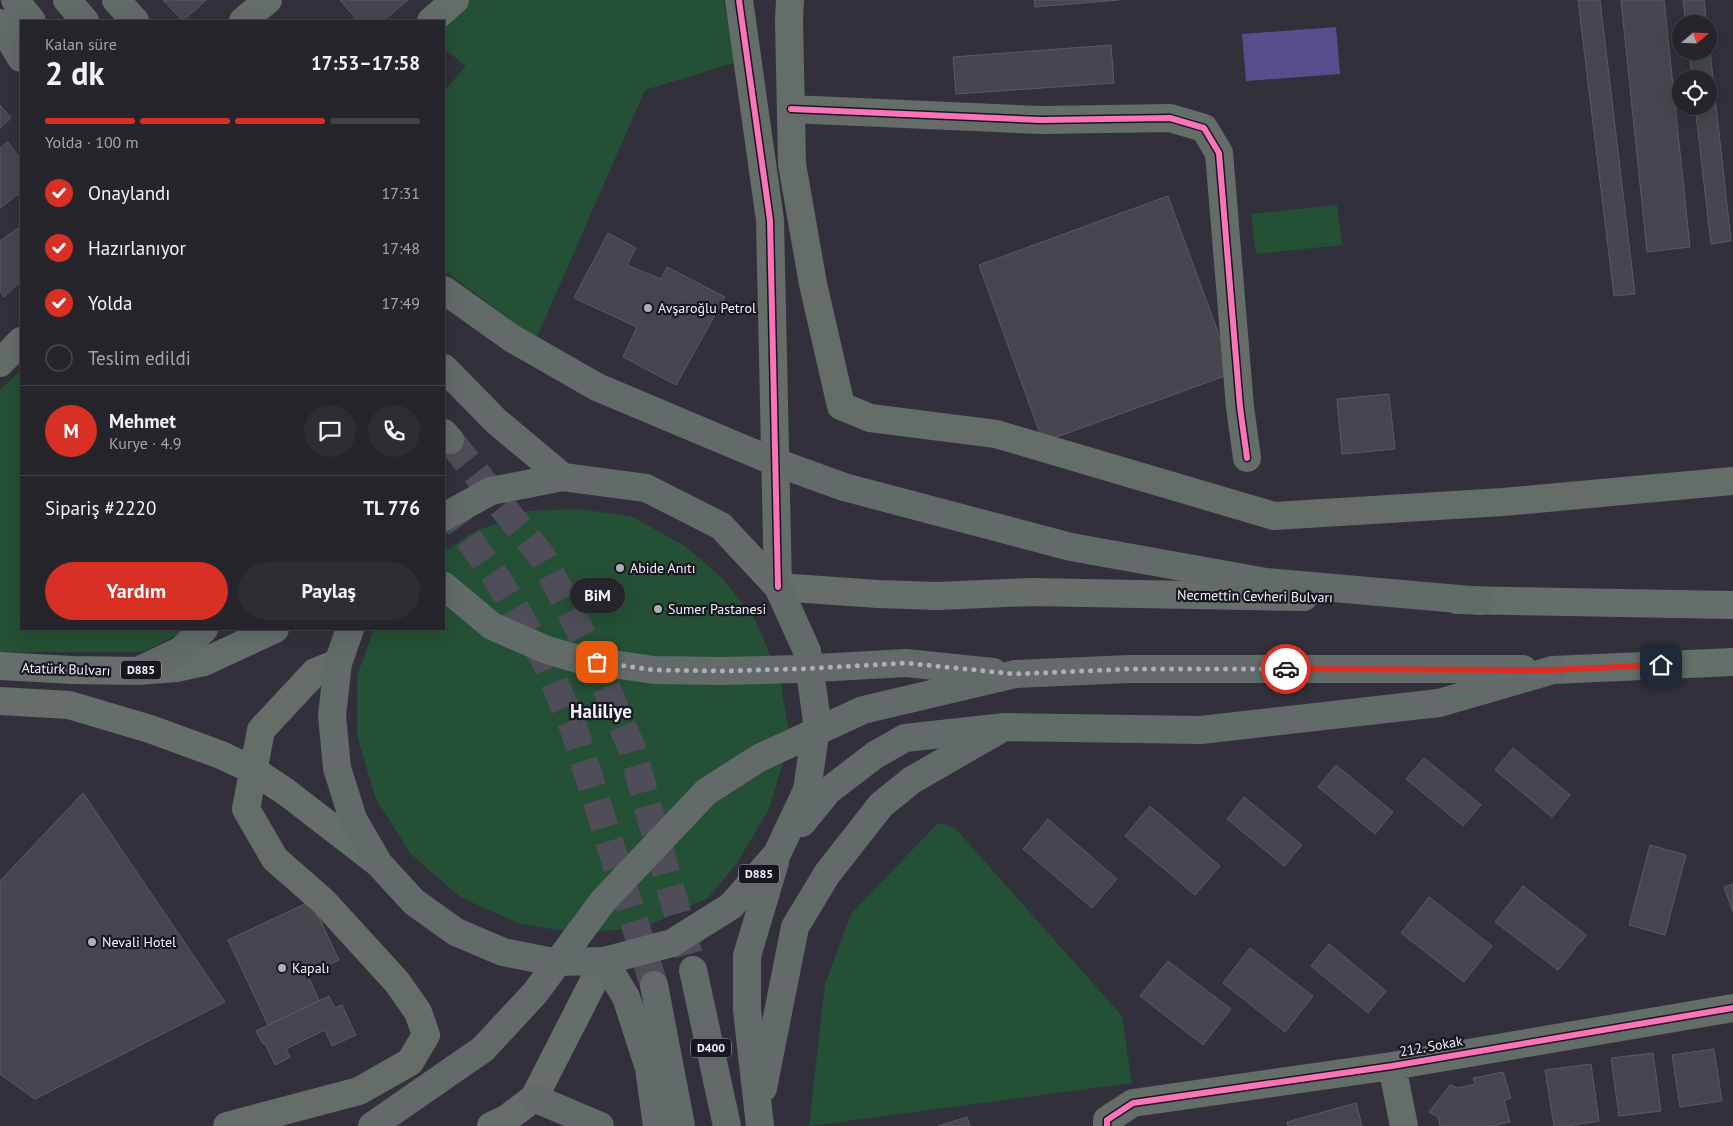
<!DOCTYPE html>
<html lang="tr">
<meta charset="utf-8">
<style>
:root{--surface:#26252c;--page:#2e2d34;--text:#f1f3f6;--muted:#a4a5a9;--line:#424248;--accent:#d93025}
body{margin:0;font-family:"PT Sans",sans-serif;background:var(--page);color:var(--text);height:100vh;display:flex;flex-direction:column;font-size:19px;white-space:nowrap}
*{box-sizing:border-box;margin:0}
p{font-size:16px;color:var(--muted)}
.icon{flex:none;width:28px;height:28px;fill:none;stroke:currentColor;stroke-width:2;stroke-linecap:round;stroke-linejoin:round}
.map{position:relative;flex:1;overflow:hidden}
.drawer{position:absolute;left:20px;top:20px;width:425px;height:610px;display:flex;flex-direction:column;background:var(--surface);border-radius:0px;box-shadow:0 5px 20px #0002,0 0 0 1px var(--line)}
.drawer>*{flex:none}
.needle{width:32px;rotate:71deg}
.tools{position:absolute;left:1672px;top:15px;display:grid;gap:10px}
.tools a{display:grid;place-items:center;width:45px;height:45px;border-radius:50%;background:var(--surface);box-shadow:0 5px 20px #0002,0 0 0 1px var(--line);font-size:25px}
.pin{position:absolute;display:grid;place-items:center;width:42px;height:42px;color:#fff;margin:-21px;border-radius:10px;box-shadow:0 2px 8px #0006}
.courier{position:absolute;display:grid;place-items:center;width:50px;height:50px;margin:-25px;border:4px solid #d93025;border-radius:50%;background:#fff;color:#222;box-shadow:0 1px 6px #0007}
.bubble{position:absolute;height:35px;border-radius:18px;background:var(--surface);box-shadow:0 5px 20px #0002,0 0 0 1px var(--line);font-size:16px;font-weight:800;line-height:35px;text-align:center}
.head em{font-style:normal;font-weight:800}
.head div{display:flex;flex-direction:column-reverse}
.head{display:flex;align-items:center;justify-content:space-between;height:85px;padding:0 25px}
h1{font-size:32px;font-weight:800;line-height:38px}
.bar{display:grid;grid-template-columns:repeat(4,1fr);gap:8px 5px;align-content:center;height:60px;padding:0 25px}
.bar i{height:6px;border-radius:4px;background:var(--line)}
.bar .selected{background:var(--accent)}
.bar p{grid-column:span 4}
.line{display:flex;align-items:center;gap:12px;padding:0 25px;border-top:1px solid var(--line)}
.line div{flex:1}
.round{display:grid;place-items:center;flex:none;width:52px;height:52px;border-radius:26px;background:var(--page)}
ol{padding:0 25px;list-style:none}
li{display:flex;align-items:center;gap:15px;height:55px}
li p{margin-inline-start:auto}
li .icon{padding:5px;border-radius:50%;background:var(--accent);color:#fff;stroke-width:4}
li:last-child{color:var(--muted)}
li i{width:28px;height:28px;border:2px solid var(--line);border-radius:50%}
.action{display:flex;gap:10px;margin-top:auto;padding:10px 25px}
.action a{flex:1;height:58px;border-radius:30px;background:var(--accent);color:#fff;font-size:20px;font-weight:800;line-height:58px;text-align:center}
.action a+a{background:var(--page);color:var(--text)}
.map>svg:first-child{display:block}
</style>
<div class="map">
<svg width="1733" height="1126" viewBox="0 0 1733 1126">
<rect width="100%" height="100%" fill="#32313b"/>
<path fill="#245035" d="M 468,0 L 723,0 L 737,62 L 645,90 L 536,339 L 444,270 L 444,91 L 466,66 L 444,49 L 444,21 Z
M 1337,205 L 1342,245 L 1256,254 L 1251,214 Z
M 21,370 L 21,629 L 186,629 L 183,632 L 143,652 L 0,652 L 0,390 Z
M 577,509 L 631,516 L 685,546 L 722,578 L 755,619 L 780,679 L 790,740 L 769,809 L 737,863 L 708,898 L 649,925 L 584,934 L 520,924 L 460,897 L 411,854 L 376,799 L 357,736 L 357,676 L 374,629 L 444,629 L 444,552 L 472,533 L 527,511 Z
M 938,823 L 955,828 L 1122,1016 L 1132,1083 L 809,1126 L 825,984 L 851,914 Z"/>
<path fill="#594d8d" d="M 1336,27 L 1340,74 L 1246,81 L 1242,34 Z"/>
<path fill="#47464e" stroke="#5b5a62" d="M 163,0 L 206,0 L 183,21 Z
M 340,0 L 408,0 L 383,21 L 358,21 Z
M 1034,0 L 1119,0 L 1035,7 Z
M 1578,0 L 1600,0 L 1635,294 L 1614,296 Z
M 1621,0 L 1664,0 L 1690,247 L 1647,252 Z
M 1683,0 L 1704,0 L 1707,24 L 1686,24 Z
M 1709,42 L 1731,241 L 1711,244 L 1695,106 L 1709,106 L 1709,79 L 1692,79 L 1689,51 L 1709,51 Z
M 1111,45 L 1114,83 L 956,94 L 953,57 Z
M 0,105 L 11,118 L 0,128 Z
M 8,142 L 21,160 L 21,192 L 0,208 L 0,148 Z
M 1168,196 L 1233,373 L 1043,442 L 979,265 Z
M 21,226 L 21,281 L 4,297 L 0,291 L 0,241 Z
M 608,233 L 636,248 L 627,265 L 661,279 L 667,267 L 725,297 L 676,385 L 623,357 L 637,327 L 574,298 Z
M 1389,394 L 1395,449 L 1342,454 L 1337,399 Z
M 1513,748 L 1570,795 L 1552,817 L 1495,770 Z
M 1424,758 L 1481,805 L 1463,826 L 1406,779 Z
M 1336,765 L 1393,812 L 1375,834 L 1318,787 Z
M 83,793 L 225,1002 L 35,1099 L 0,1074 L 0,881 Z
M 1244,797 L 1302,845 L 1284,866 L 1227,819 Z
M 1150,806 L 1220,866 L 1195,895 L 1125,836 Z
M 1048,819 L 1117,879 L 1092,908 L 1023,849 Z
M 1650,845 L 1686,855 L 1665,935 L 1629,925 Z
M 1733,884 L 1733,912 L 1724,887 Z
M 1523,886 L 1586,935 L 1558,970 L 1495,922 Z
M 1429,897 L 1492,946 L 1464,982 L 1401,933 Z
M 311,901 L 339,960 L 308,975 L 319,1001 L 268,1025 L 228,940 Z
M 1329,944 L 1386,991 L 1368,1013 L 1311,966 Z
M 1250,948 L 1313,996 L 1285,1032 L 1223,983 Z
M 1168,961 L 1231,1009 L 1203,1045 L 1140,996 Z
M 329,996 L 335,1008 L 342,1005 L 356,1035 L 332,1046 L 325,1030 L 286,1049 L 290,1057 L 275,1065 L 265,1043 L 263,1044 L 256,1031 Z
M 1714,1049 L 1722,1101 L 1680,1107 L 1672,1055 Z
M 1653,1053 L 1661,1111 L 1619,1116 L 1611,1058 Z
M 1591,1064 L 1599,1121 L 1568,1126 L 1554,1126 L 1545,1070 Z
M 1503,1072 L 1511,1098 L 1504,1100 L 1510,1122 L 1493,1126 L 1440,1126 L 1438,1117 L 1429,1112 L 1450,1085 L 1458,1088 L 1475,1084 L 1473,1078 Z
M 1356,1103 L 1362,1126 L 1288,1126 L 1287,1122 Z
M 967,1117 L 970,1126 L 938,1126 Z"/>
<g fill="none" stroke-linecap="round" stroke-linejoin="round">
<path stroke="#4f4e58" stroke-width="28" stroke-dasharray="28 14" stroke-linecap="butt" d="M 450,440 L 543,558 L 592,654 L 632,749 L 693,970
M 444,504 L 498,580 L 543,656 L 574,729 L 654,985"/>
<path stroke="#646d68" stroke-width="28" d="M 739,0 L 770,220 L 778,587
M 790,0 L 789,20 L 792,164 L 813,284 L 841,406 L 870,418 L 996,434 L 1274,516 L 1503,502 L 1733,481
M 243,21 L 268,0
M 431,21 L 455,0
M 791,109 L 1041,120 L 1170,118 L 1204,128 L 1219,153 L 1240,407 L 1247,458
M 0,363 L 21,341
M 1392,1066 L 1404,1126
M 227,1126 L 359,1091 L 410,1062 L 426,1035 L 418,1012 L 397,982 L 323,901 L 275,859 L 246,809 L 261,730 L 315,672 L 338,663
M 1107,1126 L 1107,1120 L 1133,1103 L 1392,1066 L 1733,1008"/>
<path stroke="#656e6b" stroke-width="28" d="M 778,587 L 878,594 L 937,596 L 1031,592 L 1304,597
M 1457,600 L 1733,605
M 0,666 L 72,670 L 138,671 L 176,668 L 204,662 L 275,629
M 1553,670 L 1733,662
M 0,701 L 69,705 L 150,729 L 221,755 L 253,770 L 286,792 L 378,863
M 491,1126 L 506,1119 L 534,1098 L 604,961"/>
<path stroke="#626b6a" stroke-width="28" d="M 15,0 L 32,21
M 67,0 L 85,21
M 116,0 L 135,21
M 0,23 L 21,58
M 444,290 L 513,339 L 597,387 L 775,462 L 844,487 L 1071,547 L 1266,582 L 1481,601
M 444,368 L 496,421 L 563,477
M 444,433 L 450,440
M 350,629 L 338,663 L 332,715 L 337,768 L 353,819 L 379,864 L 414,902 L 456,932 L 503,952 L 553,962 L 604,961 L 672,943 L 731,906 L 777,854 L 807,790 L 817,721 L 807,651 L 778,587 L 721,526 L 646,488 L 563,477 L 491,491 L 444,517
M 138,671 L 180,651 L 204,629
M 1015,674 L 1129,669 L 1523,669
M 802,823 L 828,791 L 875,755 L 905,738 L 1005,727 L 1201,730 L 1439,703 L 1553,670
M 604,961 L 626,997 L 649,1068 L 657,1126
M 693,970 L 727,1126
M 654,985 L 681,1126
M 763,1088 L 795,927 L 827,874 L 881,805 L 912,780 L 997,731
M 534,1098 L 600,1126
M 372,1126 L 483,1049
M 760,1126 L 747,1010 L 747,956 L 775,862"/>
<path stroke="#626b6a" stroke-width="28" d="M 444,586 L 492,626 L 547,650 L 578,659 L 654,670 L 722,671 L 798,669 L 906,663 L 993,672
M 483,1049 L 535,993 L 603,901 L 706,792 L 759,758 L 863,710 L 1015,674"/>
<g stroke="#18171f" stroke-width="9">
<path id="cycleway" d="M 739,0 L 770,220 L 778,587
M 791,109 L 1041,120 L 1170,118 L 1204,128 L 1219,153 L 1240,407 L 1247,458
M 1107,1126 L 1107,1120 L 1133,1103 L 1392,1066 L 1733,1008"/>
</g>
<use href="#cycleway" stroke="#fb73b8" stroke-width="6"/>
</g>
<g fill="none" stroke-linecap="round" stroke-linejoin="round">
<path stroke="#afaeb9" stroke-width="5" stroke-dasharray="0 9" d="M 597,662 L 654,670 L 722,671 L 798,669 L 906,663 L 1015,674 L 1129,669 L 1286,669"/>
<path stroke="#d93025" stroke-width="6" d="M 1286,669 L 1552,670 L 1661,665"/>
</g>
<g fill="#afaeb9" stroke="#18171f" stroke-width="2">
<circle cx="648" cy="308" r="5"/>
<circle cx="620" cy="568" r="5"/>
<circle cx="658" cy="609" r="5"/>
<circle cx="92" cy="942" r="5"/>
<circle cx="282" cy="968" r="5"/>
</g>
<g text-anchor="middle" stroke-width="4.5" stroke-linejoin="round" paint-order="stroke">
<g fill="#18171f" stroke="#b1b0ba" stroke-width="1">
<rect x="121" y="660.5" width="40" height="19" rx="4"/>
<rect x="739" y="864.5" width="40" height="19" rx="4"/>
<rect x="691" y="1038.5" width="40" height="19" rx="4"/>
</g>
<g font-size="12" font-weight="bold" fill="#f2f1fd">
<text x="141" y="674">D885</text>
<text x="759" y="878">D885</text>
<text x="711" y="1052">D400</text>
</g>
<g font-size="14" fill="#f2f1fd" stroke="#18171f" text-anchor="start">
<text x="658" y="313">Avşaroğlu Petrol</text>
<text x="630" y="573">Abide Anıtı</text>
<text x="668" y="614">Sumer Pastanesi</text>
<text x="102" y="947">Nevali Hotel</text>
<text x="292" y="973">Kapalı</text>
</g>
<g font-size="14" fill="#f2f1fd" stroke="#18171f">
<text transform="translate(1255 596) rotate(1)" y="5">Necmettin Cevheri Bulvarı</text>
<text transform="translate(66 669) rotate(2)" y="5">Atatürk Bulvarı</text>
<text transform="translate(1431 1046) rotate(-10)" y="5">212. Sokak</text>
</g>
<g font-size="19" font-weight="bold" fill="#f2f1fd" stroke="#18171f">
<text x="601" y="718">Haliliye</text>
</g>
</g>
</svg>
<div class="tools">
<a><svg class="needle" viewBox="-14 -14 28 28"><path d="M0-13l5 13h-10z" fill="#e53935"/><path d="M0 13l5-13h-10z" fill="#a4a5a9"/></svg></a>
<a><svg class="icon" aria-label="locate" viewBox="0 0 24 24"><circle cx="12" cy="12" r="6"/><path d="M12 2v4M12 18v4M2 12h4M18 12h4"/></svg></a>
</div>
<div class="pin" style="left:597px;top:662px;background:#ea580c"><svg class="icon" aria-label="bag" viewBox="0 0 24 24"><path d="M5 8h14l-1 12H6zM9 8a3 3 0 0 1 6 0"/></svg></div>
<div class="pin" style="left:1661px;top:665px;background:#1f2937"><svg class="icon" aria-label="home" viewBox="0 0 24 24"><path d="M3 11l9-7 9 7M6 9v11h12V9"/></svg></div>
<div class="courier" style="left:1286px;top:669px"><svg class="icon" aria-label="car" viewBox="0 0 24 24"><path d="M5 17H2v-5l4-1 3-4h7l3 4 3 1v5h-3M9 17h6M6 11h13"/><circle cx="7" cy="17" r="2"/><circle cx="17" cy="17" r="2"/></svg></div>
<div class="bubble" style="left:570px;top:578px;width:55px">BiM</div>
<section class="drawer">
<div class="head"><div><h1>2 dk</h1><p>Kalan süre</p></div><em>17:53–17:58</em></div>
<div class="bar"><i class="selected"></i><i class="selected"></i><i class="selected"></i><i></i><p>Yolda · 100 m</p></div>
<ol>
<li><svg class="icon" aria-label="check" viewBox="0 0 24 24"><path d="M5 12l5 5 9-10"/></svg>Onaylandı<p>17:31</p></li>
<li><svg class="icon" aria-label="check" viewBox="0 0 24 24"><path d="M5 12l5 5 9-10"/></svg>Hazırlanıyor<p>17:48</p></li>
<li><svg class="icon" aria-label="check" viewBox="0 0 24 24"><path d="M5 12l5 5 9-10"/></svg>Yolda<p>17:49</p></li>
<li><i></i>Teslim edildi</li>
</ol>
<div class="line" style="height:90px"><b class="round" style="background:var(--accent);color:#fff">M</b><div><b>Mehmet</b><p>Kurye · 4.9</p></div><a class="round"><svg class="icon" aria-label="chat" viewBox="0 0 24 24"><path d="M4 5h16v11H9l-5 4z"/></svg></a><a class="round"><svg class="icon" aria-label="phone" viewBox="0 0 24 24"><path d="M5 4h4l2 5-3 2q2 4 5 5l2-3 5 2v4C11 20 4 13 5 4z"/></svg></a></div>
<div class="line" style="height:65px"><div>Sipariş #2220</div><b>TL 776</b></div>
<div class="action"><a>Yardım</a><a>Paylaş</a></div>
</section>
</div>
